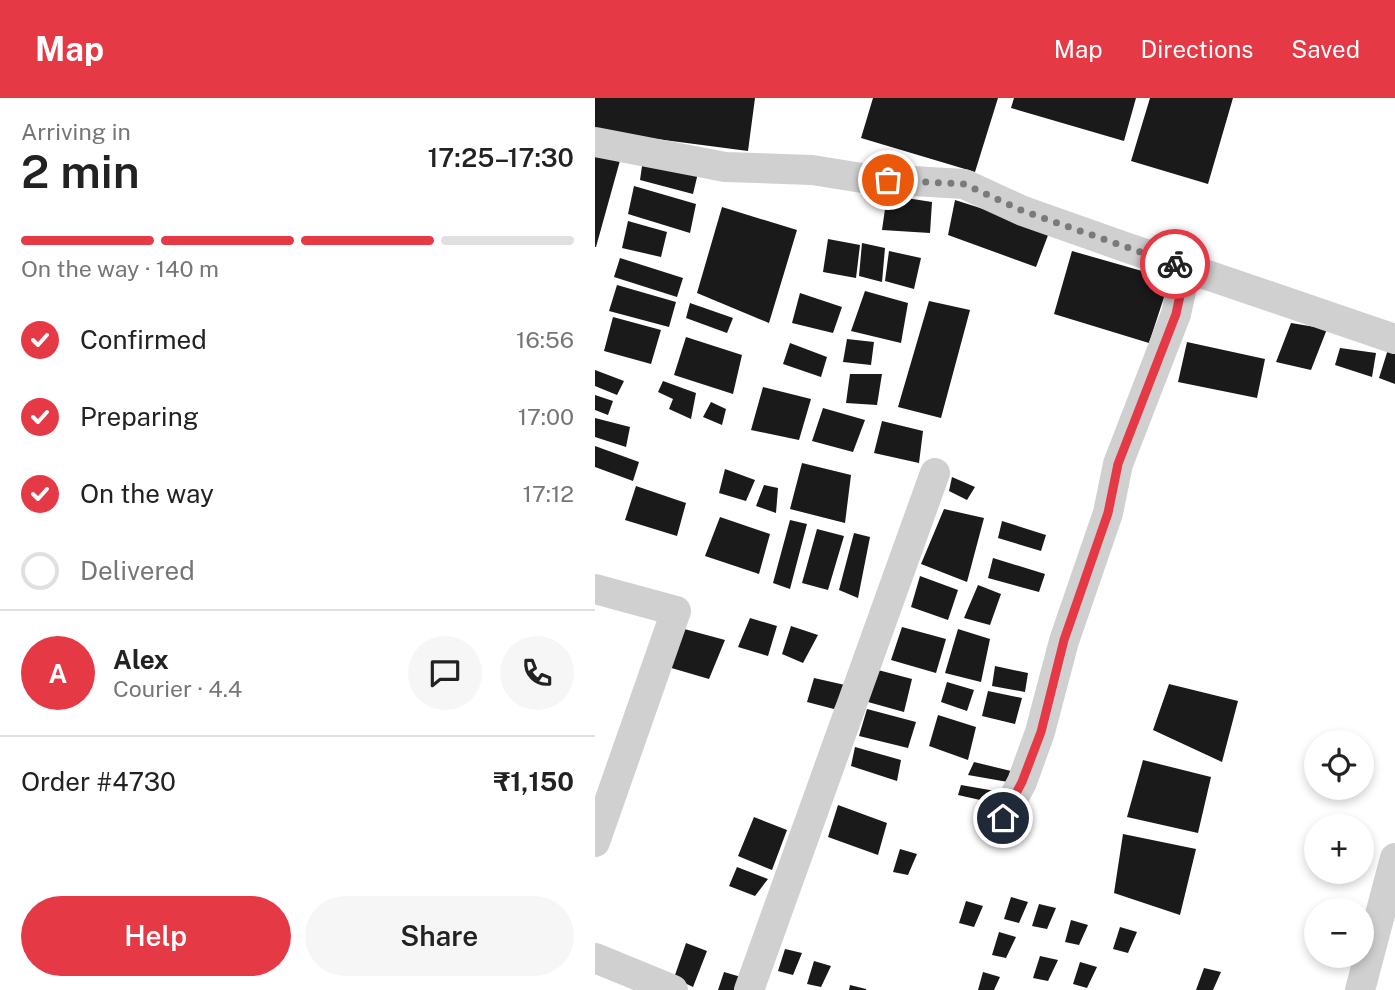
<!DOCTYPE html>
<meta charset="utf-8">
<style>
:root{--surface:#fff;--page:#f6f6f6;--text:#222;--muted:#767676;--line:#e0e0e0;--accent:#e63946}
body{margin:0;font-family:"Public Sans",sans-serif;background:var(--page);color:var(--text);height:100vh;display:flex;flex-direction:column;font-size:26px;white-space:nowrap}
*{box-sizing:border-box;margin:0}
p{font-size:23px;color:var(--muted)}
.icon{flex:none;width:38px;height:38px;fill:none;stroke:currentColor;stroke-width:2;stroke-linecap:round;stroke-linejoin:round}
.map{position:relative;flex:1;overflow:hidden}
.details{display:flex;flex-direction:column;background:var(--surface);width:595px}
.details>*{flex:none}
.fabs{position:absolute;left:709px;top:632px;display:grid;gap:14px}
.fabs a{display:grid;place-items:center;width:70px;height:70px;border-radius:50%;background:var(--surface);box-shadow:0 4px 10px #0003;font-size:35px}
.pin{position:absolute;display:grid;place-items:center;width:60px;height:60px;color:#fff;margin:-30px;border:4px solid #fff;border-radius:50%;box-shadow:0 2px 7px #0007}
.courier{position:absolute;display:grid;place-items:center;width:70px;height:70px;margin:-35px;border:5px solid #e63946;border-radius:50%;background:#fff;color:#222;box-shadow:0 2px 9px #0007}
.head em{font-style:normal;font-weight:600}
.head div{display:flex;flex-direction:column-reverse}
.head{display:flex;align-items:center;justify-content:space-between;height:119px;padding:0 21px}
h1{font-size:46px;font-weight:600;line-height:52px}
.bar{display:grid;grid-template-columns:repeat(4,1fr);gap:10px 7px;align-content:center;height:84px;padding:0 21px}
.bar i{height:9px;border-radius:5px;background:var(--line)}
.bar .selected{background:var(--accent)}
.bar p{grid-column:span 4}
.line{display:flex;align-items:center;gap:18px;padding:0 21px;border-top:2px solid var(--line)}
.line div{flex:1}
.round{display:grid;place-items:center;flex:none;width:74px;height:74px;border-radius:37px;background:var(--page)}
ol{padding:0 21px;list-style:none}
li{display:flex;align-items:center;gap:21px;height:77px}
li p{margin-inline-start:auto}
li .icon{padding:7px;border-radius:50%;background:var(--accent);color:#fff;stroke-width:4}
li:last-child{color:var(--muted)}
li i{width:38px;height:38px;border:4px solid var(--line);border-radius:50%}
.button{display:flex;gap:14px;margin-top:auto;padding:14px 21px}
.button a{flex:1;height:80px;border-radius:42px;background:var(--accent);color:#fff;font-size:28px;font-weight:600;line-height:80px;text-align:center}
.button a+a{background:var(--page);color:var(--text)}
header{display:flex;align-items:center;gap:42px;box-sizing:border-box;height:98px;padding:0 35px;background:var(--accent);color:#fff}
header strong{font-size:33px}
nav{display:flex;gap:38px;margin-inline-start:auto;font-size:24px}
main{display:flex;flex:1;min-height:0}
.map>svg:first-child{display:block}
</style>
<header>
<strong>Map</strong>
<nav><a>Map</a><a>Directions</a><a>Saved</a></nav>
</header>
<main>
<section class="details">
<div class="head"><div><h1>2 min</h1><p>Arriving in</p></div><em>17:25–17:30</em></div>
<div class="bar"><i class="selected"></i><i class="selected"></i><i class="selected"></i><i></i><p>On the way · 140 m</p></div>
<ol>
<li><svg class="icon" aria-label="check" viewBox="0 0 24 24"><path d="M5 12l5 5 9-10"/></svg>Confirmed<p>16:56</p></li>
<li><svg class="icon" aria-label="check" viewBox="0 0 24 24"><path d="M5 12l5 5 9-10"/></svg>Preparing<p>17:00</p></li>
<li><svg class="icon" aria-label="check" viewBox="0 0 24 24"><path d="M5 12l5 5 9-10"/></svg>On the way<p>17:12</p></li>
<li><i></i>Delivered</li>
</ol>
<div class="line" style="height:126px"><b class="round" style="background:var(--accent);color:#fff">A</b><div><b>Alex</b><p>Courier · 4.4</p></div><a class="round"><svg class="icon" aria-label="chat" viewBox="0 0 24 24"><path d="M4 5h16v11H9l-5 4z"/></svg></a><a class="round"><svg class="icon" aria-label="phone" viewBox="0 0 24 24"><path d="M5 4h4l2 5-3 2q2 4 5 5l2-3 5 2v4C11 20 4 13 5 4z"/></svg></a></div>
<div class="line" style="height:91px"><div>Order #4730</div><b>₹1,150</b></div>
<div class="button"><a>Help</a><a>Share</a></div>
</section>
<div class="map">
<svg width="800" height="892" viewBox="0 0 800 892">
<rect width="100%" height="100%" fill="#fff"/>
<path fill="#1a1a1a" d="M 0,0 L 160,0 L 153,53 L 0,33 Z
M 278,0 L 403,0 L 380,74 L 266,40 Z
M 419,0 L 541,0 L 529,43 L 416,10 Z
M 555,0 L 638,0 L 613,86 L 536,63 Z
M 0,52 L 26,59 L 1,149 L 0,149 Z
M 48,61 L 103,75 L 98,96 L 45,82 Z
M 39,88 L 101,106 L 95,135 L 33,116 Z
M 292,97 L 337,104 L 335,135 L 287,132 Z
M 360,102 L 455,132 L 441,169 L 353,137 Z
M 127,109 L 202,132 L 174,225 L 102,195 Z
M 33,123 L 72,134 L 66,159 L 27,150 Z
M 233,141 L 265,147 L 261,180 L 228,174 Z
M 267,145 L 290,150 L 287,184 L 264,178 Z
M 294,153 L 326,160 L 319,191 L 290,183 Z
M 477,153 L 575,181 L 554,245 L 459,216 Z
M 25,160 L 88,180 L 82,199 L 19,179 Z
M 22,187 L 81,204 L 74,229 L 14,213 Z
M 270,193 L 313,205 L 306,245 L 256,233 Z
M 205,195 L 247,209 L 238,235 L 197,225 Z
M 334,203 L 375,212 L 346,320 L 303,309 Z
M 95,205 L 138,220 L 132,235 L 91,220 Z
M 18,219 L 66,232 L 56,266 L 9,253 Z
M 696,225 L 732,231 L 716,272 L 681,264 Z
M 91,239 L 147,257 L 138,296 L 79,277 Z
M 252,241 L 279,244 L 276,267 L 248,264 Z
M 592,244 L 670,261 L 662,300 L 583,284 Z
M 195,245 L 232,259 L 226,279 L 188,266 Z
M 795,245 L 800,247 L 800,286 L 784,280 Z
M 745,250 L 781,255 L 777,279 L 740,267 Z
M 0,272 L 29,283 L 22,297 L 0,288 Z
M 255,276 L 287,276 L 282,307 L 251,305 Z
M 68,283 L 101,295 L 96,321 L 74,311 L 78,301 L 63,294 Z
M 168,289 L 216,301 L 204,342 L 156,332 Z
M 0,297 L 18,303 L 13,317 L 0,312 Z
M 116,304 L 131,311 L 127,327 L 108,319 Z
M 228,310 L 270,322 L 258,354 L 217,343 Z
M 0,320 L 35,329 L 31,349 L 0,339 Z
M 287,323 L 328,333 L 324,365 L 279,355 Z
M 0,348 L 44,364 L 38,383 L 0,369 Z
M 207,365 L 256,377 L 250,425 L 195,411 Z
M 130,371 L 160,382 L 151,403 L 124,395 Z
M 357,379 L 380,389 L 372,402 L 354,393 Z
M 169,387 L 183,390 L 181,415 L 161,408 Z
M 41,388 L 91,405 L 82,438 L 30,422 Z
M 349,411 L 389,420 L 372,484 L 326,466 Z
M 125,419 L 175,436 L 164,476 L 110,458 Z
M 195,422 L 212,426 L 195,491 L 178,485 Z
M 407,423 L 451,437 L 446,453 L 403,440 Z
M 222,431 L 249,438 L 233,492 L 207,485 Z
M 259,435 L 275,439 L 263,500 L 244,492 Z
M 398,460 L 450,476 L 444,494 L 393,480 Z
M 325,478 L 363,492 L 353,522 L 316,509 Z
M 383,487 L 406,496 L 395,527 L 369,520 Z
M 155,520 L 182,528 L 173,558 L 143,549 Z
M 196,528 L 223,537 L 208,565 L 187,556 Z
M 82,529 L 130,542 L 114,581 L 73,569 Z
M 307,529 L 351,541 L 341,575 L 296,562 Z
M 363,531 L 395,541 L 386,584 L 350,575 Z
M 400,568 L 433,575 L 430,594 L 397,588 Z
M 283,572 L 317,581 L 309,614 L 273,604 Z
M 219,580 L 250,587 L 239,611 L 212,604 Z
M 352,584 L 379,592 L 372,613 L 346,604 Z
M 574,586 L 643,603 L 627,664 L 558,632 Z
M 393,593 L 427,600 L 420,626 L 387,618 Z
M 272,611 L 321,624 L 313,650 L 264,638 Z
M 343,617 L 381,629 L 373,662 L 334,648 Z
M 260,649 L 306,662 L 302,683 L 256,668 Z
M 548,662 L 616,679 L 603,735 L 532,719 Z
M 379,664 L 416,673 L 413,684 L 373,677 Z
M 366,687 L 406,694 L 403,706 L 363,697 Z
M 243,707 L 292,725 L 283,757 L 233,739 Z
M 159,719 L 192,732 L 177,772 L 143,758 Z
M 528,736 L 601,751 L 585,817 L 519,795 Z
M 305,751 L 322,756 L 313,777 L 298,774 Z
M 142,769 L 173,781 L 160,798 L 134,788 Z
M 416,799 L 433,804 L 424,825 L 409,821 Z
M 371,803 L 388,808 L 379,829 L 364,825 Z
M 444,806 L 461,810 L 452,831 L 437,828 Z
M 476,822 L 493,827 L 484,847 L 470,844 Z
M 525,829 L 542,834 L 533,855 L 518,851 Z
M 404,834 L 421,839 L 411,860 L 397,857 Z
M 91,845 L 112,853 L 98,889 L 79,880 Z
M 190,851 L 207,855 L 198,877 L 183,873 Z
M 445,858 L 463,862 L 453,883 L 438,880 Z
M 219,863 L 236,868 L 226,889 L 212,886 Z
M 485,864 L 502,869 L 492,890 L 478,886 Z
M 609,870 L 626,874 L 618,892 L 601,892 Z
M 129,874 L 146,879 L 140,892 L 123,892 Z
M 388,874 L 405,879 L 399,892 L 383,892 Z
M 255,887 L 271,891 L 271,892 L 254,892 Z"/>
<g fill="none" stroke-linecap="round" stroke-linejoin="round">
<path stroke="#d0d0d0" stroke-width="30" d="M 0,44 L 130,69 L 217,72 L 267,80 L 369,86 L 428,113 L 527,148 L 800,241
M 0,491 L 81,513 L 0,744
M 408,720 L 427,684 L 445,634 L 469,543 L 513,415 L 523,366 L 581,216 L 591,170
M 0,860 L 78,892
M 154,892 L 340,375
M 765,892 L 800,760"/>
</g>
<g fill="none" stroke-linecap="round" stroke-linejoin="round">
<path stroke="#7a7a7a" stroke-width="7" stroke-dasharray="0 12.6" d="M 293,82 L 369,86 L 428,113 L 580,166"/>
<path stroke="#e63946" stroke-width="9" d="M 408,720 L 427,684 L 446,634 L 469,542 L 513,415 L 523,366 L 581,216 L 591,170 L 580,166"/>
</g>
</svg>
<div class="fabs">
<a><svg class="icon" aria-label="locate" viewBox="0 0 24 24"><circle cx="12" cy="12" r="6"/><path d="M12 2v4M12 18v4M2 12h4M18 12h4"/></svg></a>
<a>+</a>
<a>−</a>
</div>
<div class="pin" style="left:293px;top:82px;background:#ea580c"><svg class="icon" aria-label="bag" viewBox="0 0 24 24"><path d="M5 8h14l-1 12H6zM9 8a3 3 0 0 1 6 0"/></svg></div>
<div class="pin" style="left:408px;top:720px;background:#1f2937"><svg class="icon" aria-label="home" viewBox="0 0 24 24"><path d="M3 11l9-7 9 7M6 9v11h12V9"/></svg></div>
<div class="courier" style="left:580px;top:166px"><svg class="icon" aria-label="bike" viewBox="0 0 24 24"><circle cx="6" cy="16" r="4"/><circle cx="18" cy="16" r="4"/><path d="M6 16l4-8h5l3 8M10 8l3 8H6M13 5h3"/></svg></div>
</div>
</main>
